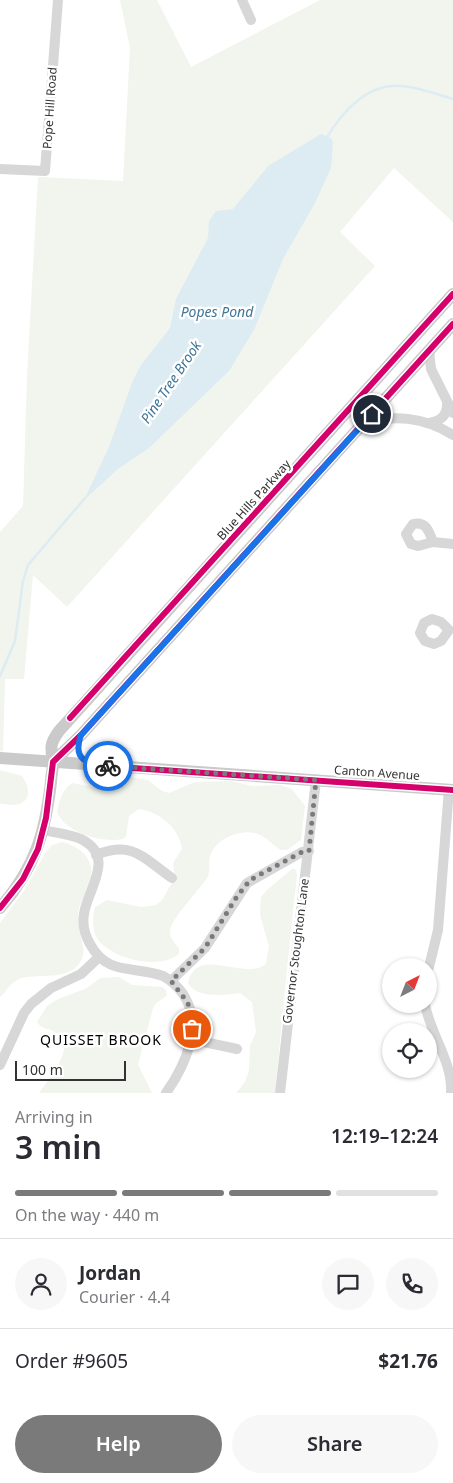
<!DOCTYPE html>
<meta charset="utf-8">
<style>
:root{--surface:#fff;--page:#f7f7f7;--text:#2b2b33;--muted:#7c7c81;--line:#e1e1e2;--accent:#7a7a7a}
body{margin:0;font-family:"Noto Sans",sans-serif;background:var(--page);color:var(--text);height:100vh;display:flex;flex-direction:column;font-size:19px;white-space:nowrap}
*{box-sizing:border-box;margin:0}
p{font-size:16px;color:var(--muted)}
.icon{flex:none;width:28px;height:28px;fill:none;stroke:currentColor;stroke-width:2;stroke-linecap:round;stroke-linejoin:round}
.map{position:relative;height:1093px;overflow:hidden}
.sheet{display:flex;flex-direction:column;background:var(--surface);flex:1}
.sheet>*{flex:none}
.needle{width:32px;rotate:42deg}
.controls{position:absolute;left:382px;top:958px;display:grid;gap:10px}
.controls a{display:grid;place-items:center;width:55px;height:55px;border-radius:50%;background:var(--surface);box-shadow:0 1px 4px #0004;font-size:25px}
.scale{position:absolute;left:15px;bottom:12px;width:111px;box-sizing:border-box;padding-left:5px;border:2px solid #333;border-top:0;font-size:14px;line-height:18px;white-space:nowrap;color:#333;-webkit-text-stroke:4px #fff;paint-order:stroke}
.pin{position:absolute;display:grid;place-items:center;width:42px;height:42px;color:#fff;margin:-21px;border:2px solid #fff;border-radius:50%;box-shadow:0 1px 5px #0007}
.courier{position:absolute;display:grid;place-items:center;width:50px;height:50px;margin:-25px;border:4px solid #1a73e8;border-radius:50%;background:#fff;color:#222;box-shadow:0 1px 6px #0007}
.head em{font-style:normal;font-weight:600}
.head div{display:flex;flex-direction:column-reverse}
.head{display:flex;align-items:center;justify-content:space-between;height:85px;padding:0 15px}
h1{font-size:32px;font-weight:600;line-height:38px}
.bar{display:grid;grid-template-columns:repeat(4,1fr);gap:8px 5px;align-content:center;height:60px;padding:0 15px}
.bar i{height:6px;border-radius:4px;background:var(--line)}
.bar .selected{background:var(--accent)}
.bar p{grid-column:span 4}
.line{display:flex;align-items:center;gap:12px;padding:0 15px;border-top:1px solid var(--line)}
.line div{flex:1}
.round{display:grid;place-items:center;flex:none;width:52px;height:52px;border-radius:26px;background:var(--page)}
.primary-button{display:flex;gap:10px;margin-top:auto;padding:10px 15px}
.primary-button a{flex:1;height:58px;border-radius:30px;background:var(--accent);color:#fff;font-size:20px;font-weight:600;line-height:58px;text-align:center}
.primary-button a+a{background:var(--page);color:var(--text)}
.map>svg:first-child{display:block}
</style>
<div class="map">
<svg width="453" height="1093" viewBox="0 0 453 1093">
<rect width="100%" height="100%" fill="#fff"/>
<path fill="#f1f5ed" d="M 120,0 L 157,0 L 191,67 L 320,0 L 453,0 L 453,222 L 394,168 L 340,232 L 375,266 L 67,607 L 33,575 L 24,679 L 5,679 L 3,752 L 0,751 L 0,532 L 23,506 L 27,376 L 38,177 L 123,181 L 130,48 Z
M 0,770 L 22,776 C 31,788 32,805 12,805 C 8,805 5,803 0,804 Z
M 124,776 L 148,780 L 162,791 L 169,793 L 195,782 L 231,781 L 252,786 L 280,785 L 292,789 L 305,806 L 301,840 L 287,850 L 281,850 C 274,846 269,840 262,836 C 246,826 216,837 210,856 C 208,863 211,872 207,878 C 200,889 169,921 170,932 C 170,938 175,944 179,948 L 179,954 C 158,970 116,960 99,941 C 91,931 93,918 95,907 L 107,900 L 141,907 L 156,905 L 162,900 L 175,878 L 173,863 L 182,849 C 179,827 159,812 139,809 L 129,816 L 126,837 L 123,839 C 103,843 66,834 57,812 C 60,800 61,791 72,783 L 98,788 Z
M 62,842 C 80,846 96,860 90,880 C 87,892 79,902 78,915 C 76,935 93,953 75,968 C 60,980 36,973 19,979 C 10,983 7,991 0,997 L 0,923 L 24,891 L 46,852 L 52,845 Z
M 293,868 L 296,870 L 297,875 C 289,948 282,1020 275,1093 L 236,1093 L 245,1082 L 249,1070 L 250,1046 L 256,1032 L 252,1002 L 240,993 C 225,995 197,999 188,983 C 197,944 243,982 266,964 L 269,946 L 260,915 L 261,897 L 267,890 Z
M 119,977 L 132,985 L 162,987 L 166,990 L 167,996 L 156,1003 L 153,1008 L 138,1065 L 152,1093 L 39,1093 C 48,1079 78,1046 57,1033 C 49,1028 42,1030 37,1022 L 47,1006 L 56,1000 L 87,988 L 100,978 Z"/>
<path fill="#ddebf3" d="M 321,134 L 331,138 L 333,142 L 331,168 L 315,203 L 283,259 L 254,330 L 229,371 L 149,448 L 118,469 L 84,500 L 109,447 L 133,380 L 141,365 L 170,328 L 176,299 L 208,238 L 209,221 L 216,211 L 233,209 L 268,166 Z"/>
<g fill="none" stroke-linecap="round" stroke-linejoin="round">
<path stroke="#ddebf3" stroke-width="2.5" d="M 326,139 C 341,113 367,83 401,86 C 418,87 436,94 453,99
M 0,676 L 15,641 L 23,581 L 28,565 L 85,498"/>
<path stroke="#d7d7d7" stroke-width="10" d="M 242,0 L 251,20
M 0,169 L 45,171 L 58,0
M 429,350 L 431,369 L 453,413
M 429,423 C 441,421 448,415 447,402
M 361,426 C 391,412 426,418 453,435
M 413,524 C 426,521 429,531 433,542 L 418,546 L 411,544 L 406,534 Z
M 433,542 L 453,544
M 432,619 L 441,622 L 449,630 L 441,641 L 434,644 L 425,641 L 420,633 L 424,623 Z
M 44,830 C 56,833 69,834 81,839 C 117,857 87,890 84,914 C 82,924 85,935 90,944 C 108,977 134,965 163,976 C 171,980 178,987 183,994 C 204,1025 185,1066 166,1093
M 96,855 C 133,840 143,858 172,878
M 429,967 L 438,930 L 449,789
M 171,981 L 205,948 L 247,883 L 302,852 L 309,851
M 425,1004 C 430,1034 453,1062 451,1093
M 190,1039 L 237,1049
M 0,1065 L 24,1013 L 31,1004 L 51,988 L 81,974 L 99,957
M 280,1093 L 316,780"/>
<path stroke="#cacaca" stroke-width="12" d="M 0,758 L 453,790
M 53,762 L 81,735 L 453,324
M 0,908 C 35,868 45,834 51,782 C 51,776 53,769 53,763 C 51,747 49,745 59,731 L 453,294"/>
<g stroke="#fff" stroke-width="9">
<path id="cycleway" d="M 70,718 L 453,294
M 89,765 L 453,790
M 0,908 L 23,879 L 38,849 L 46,818 L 53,762 L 81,735 L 453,324"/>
</g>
<use href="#cycleway" stroke="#d6006c" stroke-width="6"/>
</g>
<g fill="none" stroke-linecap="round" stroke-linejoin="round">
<path stroke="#7a7a7a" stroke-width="5" stroke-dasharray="0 9" d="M 108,766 L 316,780 L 309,851 L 302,852 L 250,880 L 236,898 L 205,948 L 171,981 L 188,1003 L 192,1029"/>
<path stroke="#1a73e8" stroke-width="6" d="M 108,766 C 87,764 72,760 81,735 L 372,414"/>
</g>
<g text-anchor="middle" stroke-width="5" stroke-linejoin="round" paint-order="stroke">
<g font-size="12" fill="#333" stroke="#fff">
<text transform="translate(50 108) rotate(-86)" y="4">Pope Hill Road</text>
<text transform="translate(254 500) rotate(-48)" y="4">Blue Hills Parkway</text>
<text transform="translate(377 773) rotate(4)" y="4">Canton Avenue</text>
<text transform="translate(296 951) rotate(-83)" y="4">Governor Stoughton Lane</text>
</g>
<g font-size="14" font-style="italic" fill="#3f7597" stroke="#fff">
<text x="217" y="317">Popes Pond</text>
<text transform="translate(171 382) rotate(-56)" y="5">Pine Tree Brook</text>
</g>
<g font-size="14" letter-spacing="1" fill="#000" stroke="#fff">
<text x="101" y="1045">QUISSET BROOK</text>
</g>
</g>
</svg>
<div class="controls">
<a><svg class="needle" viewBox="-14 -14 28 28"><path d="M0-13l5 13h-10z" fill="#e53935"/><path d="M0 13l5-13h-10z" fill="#7c7c81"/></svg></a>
<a><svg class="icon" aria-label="locate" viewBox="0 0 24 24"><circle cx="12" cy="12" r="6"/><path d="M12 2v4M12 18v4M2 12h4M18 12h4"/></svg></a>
</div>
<div class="scale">100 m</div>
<div class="pin" style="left:192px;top:1029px;background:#ea580c"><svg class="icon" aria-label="bag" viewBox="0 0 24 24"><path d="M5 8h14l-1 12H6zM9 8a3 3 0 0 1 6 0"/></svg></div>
<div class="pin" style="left:372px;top:414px;background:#1f2937"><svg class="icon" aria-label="home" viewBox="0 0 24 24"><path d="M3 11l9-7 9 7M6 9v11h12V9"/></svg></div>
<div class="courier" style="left:108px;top:766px"><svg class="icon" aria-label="bike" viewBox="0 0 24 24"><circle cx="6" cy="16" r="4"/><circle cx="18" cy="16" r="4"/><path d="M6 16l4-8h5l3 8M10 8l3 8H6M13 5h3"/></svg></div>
</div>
<section class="sheet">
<div class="head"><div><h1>3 min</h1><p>Arriving in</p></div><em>12:19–12:24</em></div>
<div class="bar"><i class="selected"></i><i class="selected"></i><i class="selected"></i><i></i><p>On the way · 440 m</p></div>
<div class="line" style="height:90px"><a class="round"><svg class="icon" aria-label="person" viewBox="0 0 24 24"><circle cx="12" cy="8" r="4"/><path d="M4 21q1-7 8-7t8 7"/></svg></a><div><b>Jordan</b><p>Courier · 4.4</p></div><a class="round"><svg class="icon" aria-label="chat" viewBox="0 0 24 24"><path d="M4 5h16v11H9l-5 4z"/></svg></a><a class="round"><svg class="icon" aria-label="phone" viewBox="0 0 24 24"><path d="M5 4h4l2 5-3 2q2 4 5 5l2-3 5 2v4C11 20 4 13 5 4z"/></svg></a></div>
<div class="line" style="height:65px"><div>Order #9605</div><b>$21.76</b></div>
<div class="primary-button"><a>Help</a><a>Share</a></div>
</section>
